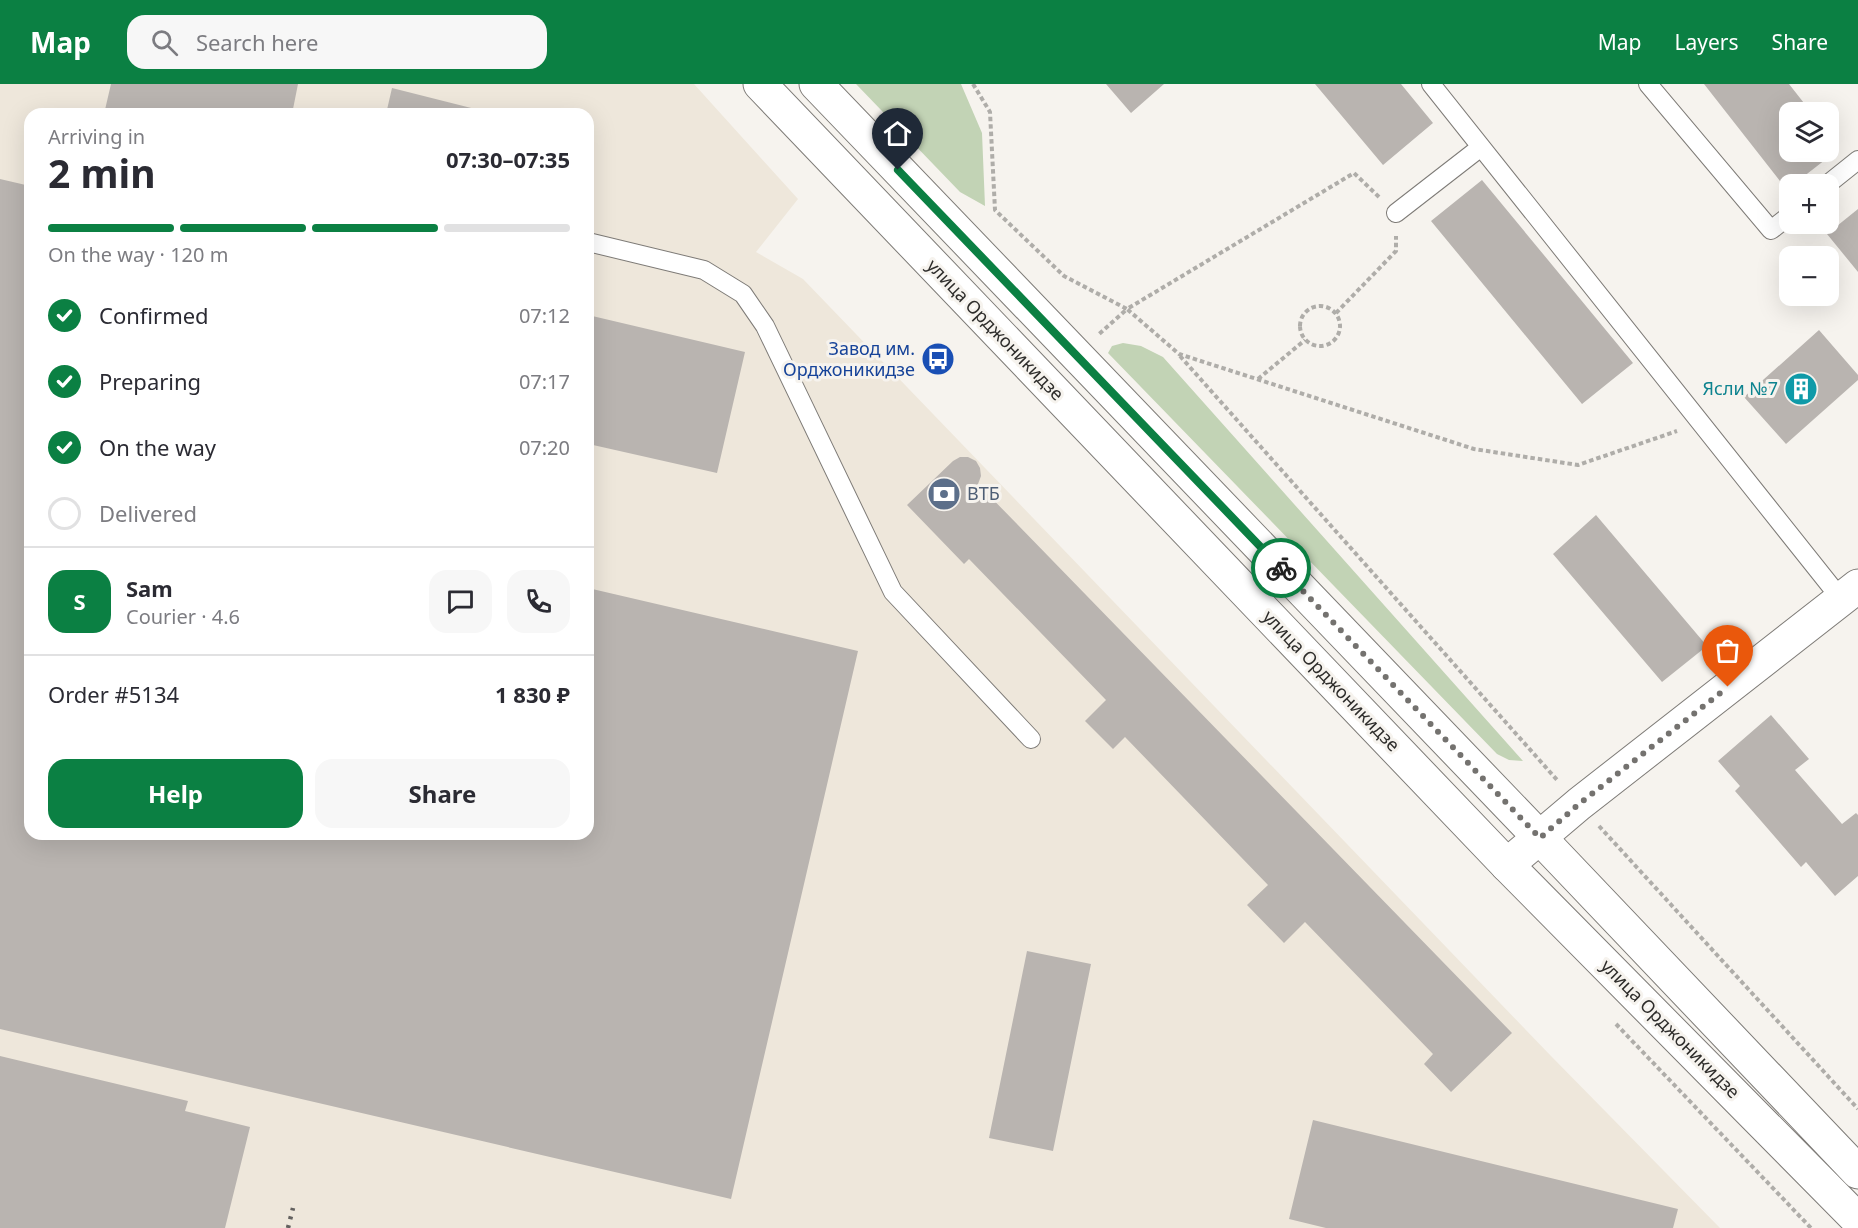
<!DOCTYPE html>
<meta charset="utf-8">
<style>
:root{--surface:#fff;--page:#f7f7f7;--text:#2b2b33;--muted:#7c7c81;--line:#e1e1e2;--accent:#0b8043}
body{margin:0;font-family:"Noto Sans",sans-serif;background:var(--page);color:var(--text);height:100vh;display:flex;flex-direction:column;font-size:22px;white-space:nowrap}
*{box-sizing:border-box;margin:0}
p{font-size:20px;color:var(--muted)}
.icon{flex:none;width:33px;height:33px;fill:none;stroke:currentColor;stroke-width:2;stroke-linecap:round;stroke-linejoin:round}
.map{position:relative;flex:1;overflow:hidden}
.side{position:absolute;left:24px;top:24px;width:570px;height:732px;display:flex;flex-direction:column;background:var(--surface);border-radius:18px;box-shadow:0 6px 24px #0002}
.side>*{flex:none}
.tools{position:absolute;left:1779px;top:18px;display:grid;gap:12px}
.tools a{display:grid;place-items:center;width:60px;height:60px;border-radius:12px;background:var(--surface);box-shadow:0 6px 24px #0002;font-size:30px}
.pin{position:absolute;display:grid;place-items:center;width:51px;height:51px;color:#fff;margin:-62px -26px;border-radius:50% 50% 50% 0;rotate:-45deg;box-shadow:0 0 6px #0007}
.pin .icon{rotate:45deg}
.courier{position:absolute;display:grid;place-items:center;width:60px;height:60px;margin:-30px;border:4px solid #0b8043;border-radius:50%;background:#fff;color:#222;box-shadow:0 2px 8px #0007}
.head em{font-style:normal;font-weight:700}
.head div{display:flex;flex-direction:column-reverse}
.head{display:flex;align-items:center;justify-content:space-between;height:102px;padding:0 24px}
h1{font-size:39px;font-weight:700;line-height:45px}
.bar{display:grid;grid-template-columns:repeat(4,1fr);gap:9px 6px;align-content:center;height:72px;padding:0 24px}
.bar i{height:8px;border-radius:4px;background:var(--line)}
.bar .on{background:var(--accent)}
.bar p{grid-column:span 4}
.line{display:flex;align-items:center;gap:15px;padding:0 24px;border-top:2px solid var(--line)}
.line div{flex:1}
.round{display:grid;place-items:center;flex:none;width:63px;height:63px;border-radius:18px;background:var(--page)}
ol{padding:0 24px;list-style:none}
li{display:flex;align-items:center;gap:18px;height:66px}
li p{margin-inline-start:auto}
li .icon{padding:6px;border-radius:50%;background:var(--accent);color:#fff;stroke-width:4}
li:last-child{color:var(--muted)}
li i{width:33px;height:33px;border:3px solid var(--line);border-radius:50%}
.cta{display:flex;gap:12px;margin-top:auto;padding:12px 24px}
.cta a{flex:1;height:69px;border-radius:18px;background:var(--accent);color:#fff;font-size:24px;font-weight:700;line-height:69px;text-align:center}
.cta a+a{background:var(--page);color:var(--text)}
header{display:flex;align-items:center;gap:36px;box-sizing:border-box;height:84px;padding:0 30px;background:var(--accent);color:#fff}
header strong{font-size:28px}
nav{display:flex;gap:33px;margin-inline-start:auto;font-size:21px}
.search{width:420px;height:54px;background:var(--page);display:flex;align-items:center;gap:15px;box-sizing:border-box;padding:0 21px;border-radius:18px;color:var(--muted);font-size:22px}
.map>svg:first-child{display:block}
</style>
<header>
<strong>Map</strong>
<div class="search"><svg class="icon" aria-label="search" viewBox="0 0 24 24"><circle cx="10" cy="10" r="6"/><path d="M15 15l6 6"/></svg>Search here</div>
<nav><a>Map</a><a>Layers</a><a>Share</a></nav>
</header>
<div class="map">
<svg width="1858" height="1144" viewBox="0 0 1858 1144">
<rect width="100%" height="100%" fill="#f6f3ee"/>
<path fill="#eee7db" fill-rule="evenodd" d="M 0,0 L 694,0 L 798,115 L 756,168 L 803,195 L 1551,972 L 1720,1144 L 0,1144 ZM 30,30 L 588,30 L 588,750 L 30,750 Z"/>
<path fill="#c2d3b5" d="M 856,0 L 961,0 L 982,49 L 985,122 L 960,108 Z
M 1123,259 L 1141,262 L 1163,273 L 1523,677 L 1509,676 L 1497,670 L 1108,269 L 1112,262 Z"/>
<path fill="#b9b4b0" d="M 111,0 L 298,0 L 292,30 L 104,30 Z
M 1106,0 L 1164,0 L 1131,29 Z
M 1315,0 L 1401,0 L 1433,39 L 1383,81 Z
M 1704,0 L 1789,0 L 1811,28 L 1790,28 L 1790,68 L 1828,68 L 1828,51 L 1839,65 L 1794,100 L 1790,100 L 1790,104 L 1787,106 Z
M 392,4 L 491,29 L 491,30 L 386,30 Z
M 0,95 L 30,102 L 30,750 L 588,750 L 588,504 L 858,567 L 731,1115 L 0,945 Z
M 1482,96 L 1633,279 L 1582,320 L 1431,137 Z
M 1858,125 L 1858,188 L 1827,150 Z
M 588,231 L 745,268 L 717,389 L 593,361 L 588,378 Z
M 1819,246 L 1858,291 L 1858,296 L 1786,360 L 1744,313 Z
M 960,373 L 968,373 L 976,377 L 980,384 L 981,392 L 978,400 L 1512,949 L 1451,1008 L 1424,980 L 1433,970 L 1305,838 L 1284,859 L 1247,821 L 1268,801 L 1125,653 L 1113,665 L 1085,637 L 1106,616 L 969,475 L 964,480 L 907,421 L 953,377 Z
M 1596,431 L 1707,562 L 1662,598 L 1553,470 Z
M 1771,631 L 1809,675 L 1795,686 L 1842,740 L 1856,729 L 1858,731 L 1858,792 L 1835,812 L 1806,778 L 1801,783 L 1735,707 L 1740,702 L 1718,677 Z
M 1027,867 L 1091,880 L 1053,1067 L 989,1054 Z
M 0,972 L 188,1017 L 185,1027 L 250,1043 L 225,1144 L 0,1144 Z
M 1313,1036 L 1678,1125 L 1673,1144 L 1326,1144 L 1289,1135 Z"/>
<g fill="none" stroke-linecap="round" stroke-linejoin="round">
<g stroke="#7e7b77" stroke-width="20">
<path id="lane" d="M 1431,0 L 1841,515
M 1648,0 L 1771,146 L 1790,131
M 1828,100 L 1858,76
M 1396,129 L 1481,63
M 588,158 L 704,186 L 743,210 L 765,242 L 893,508 L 1031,655"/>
</g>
<g stroke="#7e7b77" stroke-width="35">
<path id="street" d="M 1507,781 L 1579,720 L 1858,502"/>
</g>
<g stroke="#7e7b77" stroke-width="35">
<path id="secondary" d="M 760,0 L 1507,781 L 1858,1136
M 816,0 L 1540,754 L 1858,1088"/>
</g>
<path stroke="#afada9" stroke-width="4" stroke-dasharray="4.5 3" stroke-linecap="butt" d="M 973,0 L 990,28 L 995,126 L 1064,192 L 1127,225 L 1099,250
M 1379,113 L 1354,89 L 1127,225 L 1179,270 L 1474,365 L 1578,381 L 1677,347
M1300 242a20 20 0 1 1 40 0a20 20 0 1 1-40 0Z
M 1336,229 L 1396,167 L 1396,152
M 1180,272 L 1558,697
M 1258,295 L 1305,256
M 1599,742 L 1858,1025
M 1616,940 L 1811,1144"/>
<use href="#lane" stroke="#fff" stroke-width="18"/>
<use href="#street" stroke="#fff" stroke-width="33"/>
<use href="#secondary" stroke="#fff" stroke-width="33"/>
<path stroke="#63615f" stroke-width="4.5" stroke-dasharray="3 6" stroke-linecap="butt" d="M 288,1144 L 293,1124"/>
</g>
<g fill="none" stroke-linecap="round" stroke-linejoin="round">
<path stroke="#74726f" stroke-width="6" stroke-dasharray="0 10.8" d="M 1281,484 L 1540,754 L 1579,720 L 1728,603"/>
<path stroke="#0b8043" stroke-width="8" d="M 898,86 L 1281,484"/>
</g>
<defs>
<g id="bus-disc" transform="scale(1.725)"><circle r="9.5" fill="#1a4fb4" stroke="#f6f3ee"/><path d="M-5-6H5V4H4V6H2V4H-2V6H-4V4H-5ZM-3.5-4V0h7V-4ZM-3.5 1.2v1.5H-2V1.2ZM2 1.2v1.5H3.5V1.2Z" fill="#fff"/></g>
<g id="building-disc" transform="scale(1.725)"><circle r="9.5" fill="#0f9aa8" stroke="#f6f3ee"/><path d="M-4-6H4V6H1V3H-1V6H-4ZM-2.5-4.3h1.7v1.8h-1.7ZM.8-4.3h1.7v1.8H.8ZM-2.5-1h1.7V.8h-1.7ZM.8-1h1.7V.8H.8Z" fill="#fff"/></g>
<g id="bank-disc" transform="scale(1.725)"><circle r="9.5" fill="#5c6f8a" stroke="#f6f3ee"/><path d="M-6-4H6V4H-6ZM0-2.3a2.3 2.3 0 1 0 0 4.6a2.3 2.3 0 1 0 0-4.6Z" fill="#fff"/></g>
</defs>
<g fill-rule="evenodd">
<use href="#bus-disc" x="938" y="275"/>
<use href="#building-disc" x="1801" y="305"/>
<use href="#bank-disc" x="944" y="410"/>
</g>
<g text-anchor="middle" stroke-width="6" stroke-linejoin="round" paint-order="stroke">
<g font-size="18" fill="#2e2d2b" stroke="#f6f3ee">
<text transform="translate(995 246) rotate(46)" y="6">улица Орджоникидзе</text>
<text transform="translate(1331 597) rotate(46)" y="6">улица Орджоникидзе</text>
<text transform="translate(1670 945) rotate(45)" y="6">улица Орджоникидзе</text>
</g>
<g font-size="18" fill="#164399" stroke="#f6f3ee" text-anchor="end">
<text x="915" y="271">Завод им.<tspan x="915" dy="21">Орджоникидзе</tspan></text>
</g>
<g font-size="18" fill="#0d838f" stroke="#f6f3ee" text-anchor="end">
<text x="1778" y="311">Ясли №7</text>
</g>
<g font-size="18" fill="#4e5e75" stroke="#f6f3ee" text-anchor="start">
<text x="967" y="416">ВТБ</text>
</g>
</g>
</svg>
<div class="tools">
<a><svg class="icon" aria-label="layers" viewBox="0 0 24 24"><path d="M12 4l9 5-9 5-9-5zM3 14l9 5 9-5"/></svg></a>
<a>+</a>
<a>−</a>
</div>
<div class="pin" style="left:1728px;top:603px;background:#ea580c"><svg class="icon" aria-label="bag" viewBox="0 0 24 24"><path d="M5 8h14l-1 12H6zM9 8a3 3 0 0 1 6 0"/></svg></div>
<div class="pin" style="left:898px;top:86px;background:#1f2937"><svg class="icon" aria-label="home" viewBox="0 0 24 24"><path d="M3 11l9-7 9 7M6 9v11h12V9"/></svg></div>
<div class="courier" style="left:1281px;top:484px"><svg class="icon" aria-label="bike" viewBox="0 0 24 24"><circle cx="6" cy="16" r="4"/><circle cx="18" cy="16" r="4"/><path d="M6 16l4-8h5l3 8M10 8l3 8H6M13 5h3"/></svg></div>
<section class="side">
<div class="head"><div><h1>2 min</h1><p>Arriving in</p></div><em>07:30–07:35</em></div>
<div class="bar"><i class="on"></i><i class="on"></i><i class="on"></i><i></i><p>On the way · 120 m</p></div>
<ol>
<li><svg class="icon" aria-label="check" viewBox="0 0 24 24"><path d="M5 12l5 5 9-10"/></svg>Confirmed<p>07:12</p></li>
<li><svg class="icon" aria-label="check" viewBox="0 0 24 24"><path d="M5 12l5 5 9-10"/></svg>Preparing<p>07:17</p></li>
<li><svg class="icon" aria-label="check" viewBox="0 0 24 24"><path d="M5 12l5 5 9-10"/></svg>On the way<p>07:20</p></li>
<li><i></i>Delivered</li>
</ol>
<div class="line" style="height:108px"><b class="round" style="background:var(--accent);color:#fff">S</b><div><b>Sam</b><p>Courier · 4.6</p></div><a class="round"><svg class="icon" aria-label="chat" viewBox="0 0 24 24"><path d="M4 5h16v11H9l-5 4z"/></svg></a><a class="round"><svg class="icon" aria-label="phone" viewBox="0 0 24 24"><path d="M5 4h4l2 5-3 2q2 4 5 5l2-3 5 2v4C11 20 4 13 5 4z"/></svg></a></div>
<div class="line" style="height:78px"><div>Order #5134</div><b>1 830 ₽</b></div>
<div class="cta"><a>Help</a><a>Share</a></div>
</section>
</div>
